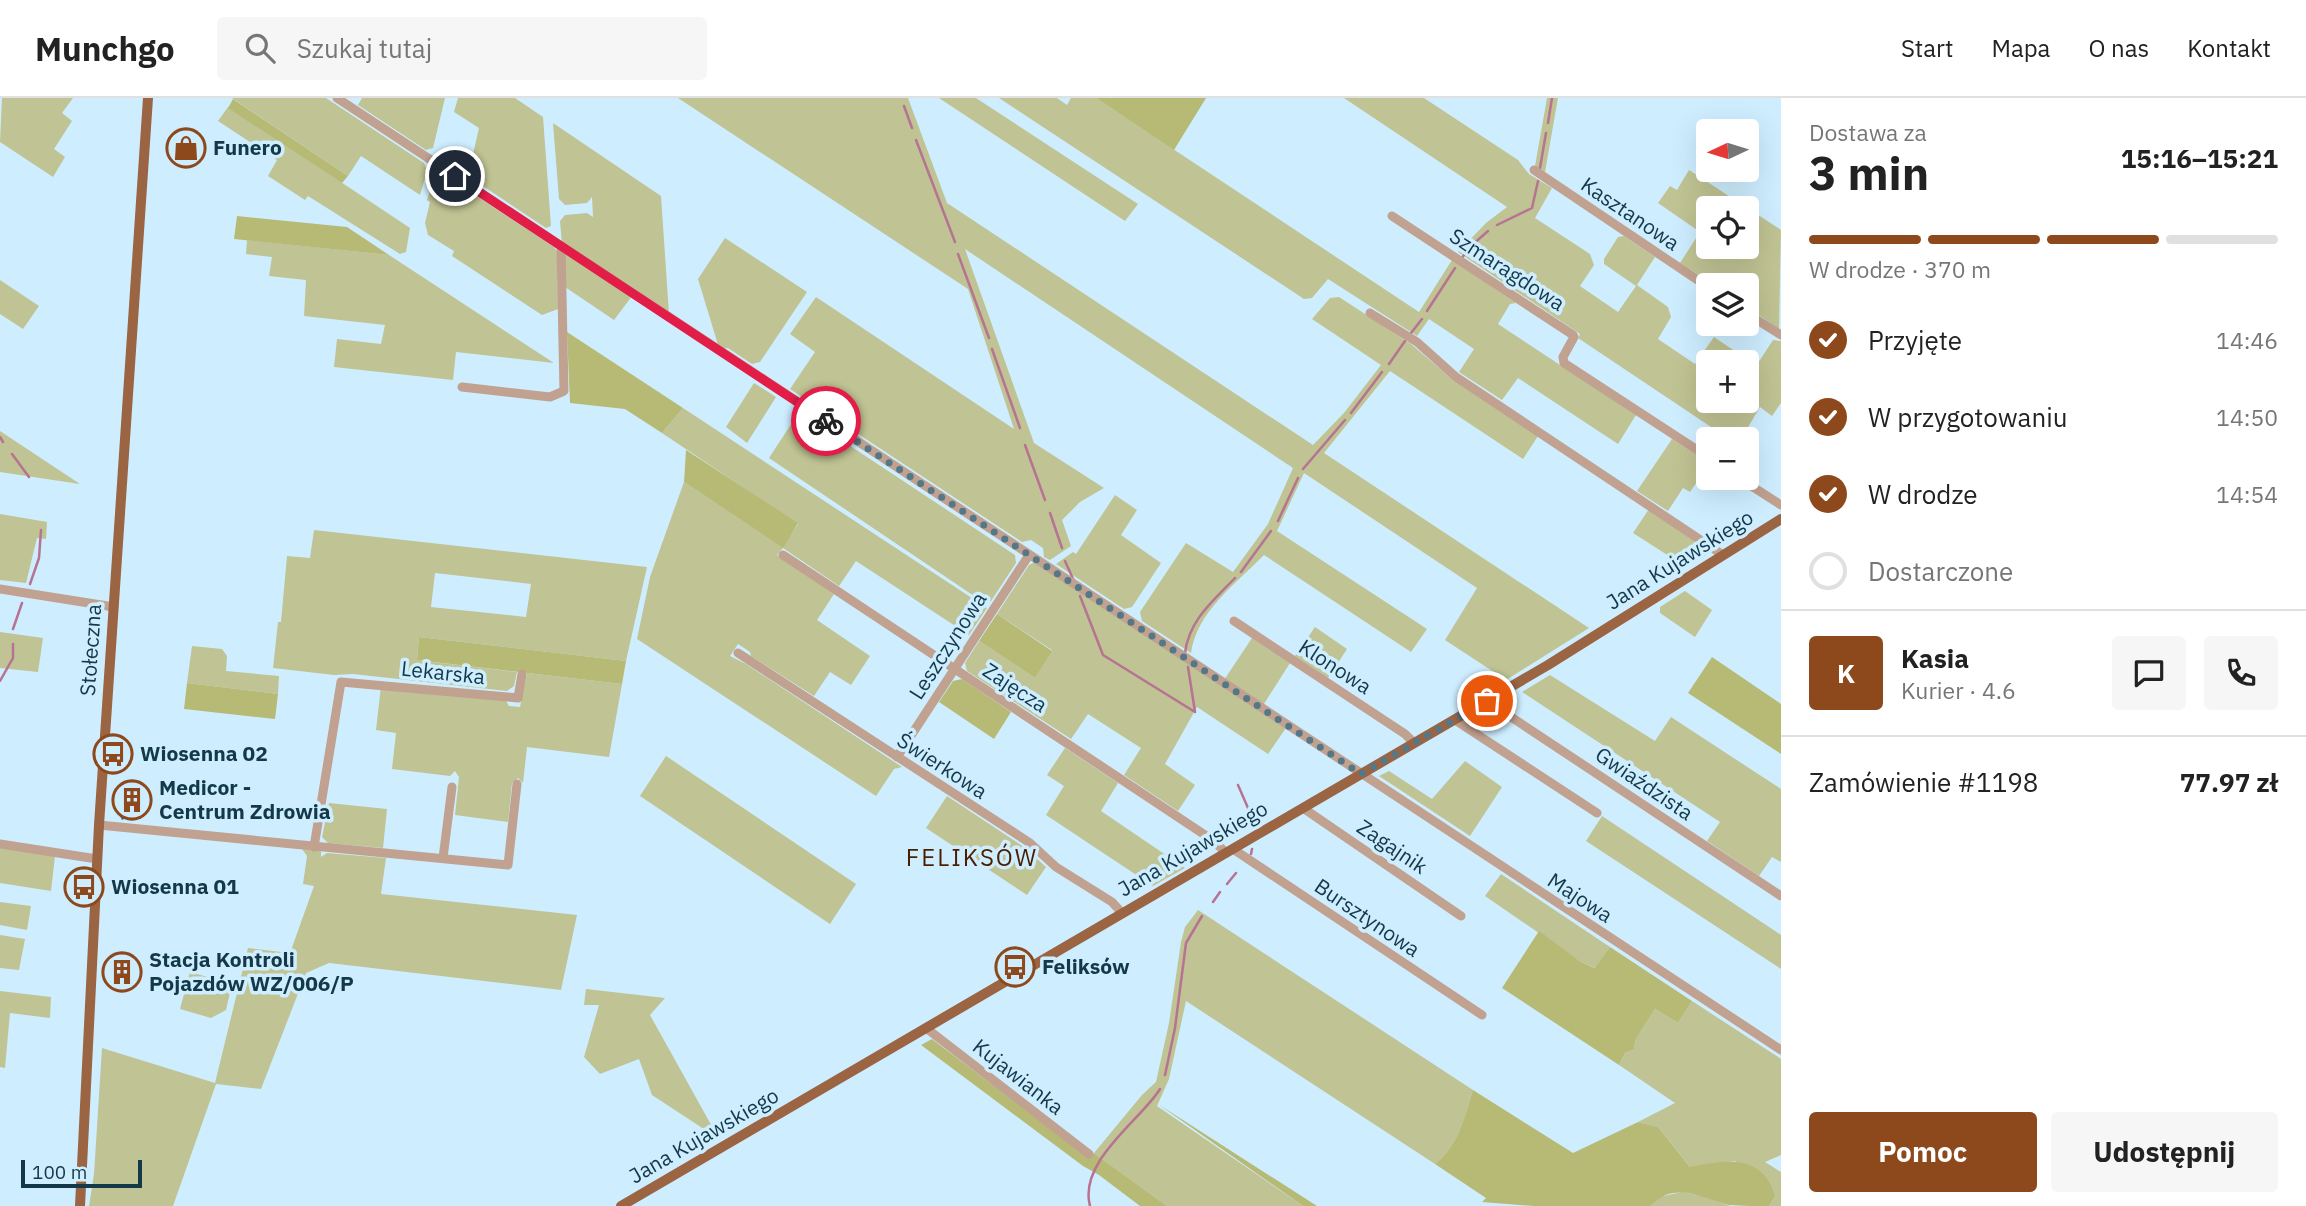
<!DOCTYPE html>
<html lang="pl">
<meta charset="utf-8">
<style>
:root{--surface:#fff;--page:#f6f6f6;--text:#222;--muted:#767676;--line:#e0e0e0;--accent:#8d491c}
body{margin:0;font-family:"IBM Plex Sans",sans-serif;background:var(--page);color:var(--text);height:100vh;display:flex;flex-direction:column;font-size:26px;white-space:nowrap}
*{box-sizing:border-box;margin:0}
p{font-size:23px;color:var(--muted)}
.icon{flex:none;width:38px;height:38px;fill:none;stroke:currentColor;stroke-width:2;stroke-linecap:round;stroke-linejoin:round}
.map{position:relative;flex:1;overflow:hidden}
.details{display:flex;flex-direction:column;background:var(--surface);width:525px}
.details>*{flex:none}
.needle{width:46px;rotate:266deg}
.controls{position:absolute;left:1696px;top:21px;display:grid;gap:14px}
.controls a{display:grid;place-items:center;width:63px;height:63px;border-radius:7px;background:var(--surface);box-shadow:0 7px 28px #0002;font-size:35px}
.scale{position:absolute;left:21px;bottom:18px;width:121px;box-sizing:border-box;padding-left:7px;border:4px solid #133848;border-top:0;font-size:19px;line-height:24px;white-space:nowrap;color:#133848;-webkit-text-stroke:5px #ceeeff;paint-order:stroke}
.pin{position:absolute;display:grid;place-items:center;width:60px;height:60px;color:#fff;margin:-30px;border:4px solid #fff;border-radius:50%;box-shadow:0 2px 7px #0007}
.courier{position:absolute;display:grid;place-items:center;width:70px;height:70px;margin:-35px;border:5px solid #e11d48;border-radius:50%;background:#fff;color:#222;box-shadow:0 2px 9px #0007}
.headline em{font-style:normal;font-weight:700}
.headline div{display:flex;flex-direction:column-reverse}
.headline{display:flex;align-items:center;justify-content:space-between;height:119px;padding:0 28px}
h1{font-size:46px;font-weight:700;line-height:52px}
.bar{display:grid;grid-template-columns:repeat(4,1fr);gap:10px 7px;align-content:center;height:84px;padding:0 28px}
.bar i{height:9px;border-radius:5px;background:var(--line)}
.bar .selected{background:var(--accent)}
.bar p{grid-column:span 4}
.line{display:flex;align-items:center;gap:18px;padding:0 28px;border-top:2px solid var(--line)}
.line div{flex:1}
.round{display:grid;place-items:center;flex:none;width:74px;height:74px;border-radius:7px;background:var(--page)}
ol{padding:0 28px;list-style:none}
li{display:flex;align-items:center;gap:21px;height:77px}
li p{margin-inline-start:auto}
li .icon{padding:7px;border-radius:50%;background:var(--accent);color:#fff;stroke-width:4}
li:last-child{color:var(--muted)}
li i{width:38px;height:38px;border:4px solid var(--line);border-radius:50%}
.cta{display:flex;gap:14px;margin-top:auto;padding:14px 28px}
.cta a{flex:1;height:80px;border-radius:7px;background:var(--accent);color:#fff;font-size:28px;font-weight:700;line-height:80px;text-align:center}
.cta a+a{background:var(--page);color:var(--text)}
header{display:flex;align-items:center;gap:42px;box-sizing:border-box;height:98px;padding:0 35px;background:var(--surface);border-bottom:2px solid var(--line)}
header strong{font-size:33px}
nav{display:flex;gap:38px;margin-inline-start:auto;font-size:24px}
.search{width:490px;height:63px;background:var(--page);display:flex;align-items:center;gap:18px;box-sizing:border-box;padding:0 24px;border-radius:7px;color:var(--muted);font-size:26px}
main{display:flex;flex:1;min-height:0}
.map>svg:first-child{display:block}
</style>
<header>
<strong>Munchgo</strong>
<div class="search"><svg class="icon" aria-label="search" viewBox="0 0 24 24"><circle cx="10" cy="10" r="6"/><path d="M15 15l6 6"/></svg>Szukaj tutaj</div>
<nav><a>Start</a><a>Mapa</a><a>O nas</a><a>Kontakt</a></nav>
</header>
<main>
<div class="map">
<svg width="1781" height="1108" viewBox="0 0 1781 1108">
<rect width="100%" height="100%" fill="#ceeeff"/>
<path fill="#c0c393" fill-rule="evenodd" d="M 2,0 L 73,0 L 62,15 L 72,23 L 54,51 L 65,59 L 53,79 L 0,44 Z
M 232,0 L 326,0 L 424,65 L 427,73 L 420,97 L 361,58 L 348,78 Z
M 362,0 L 445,0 L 433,50 L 426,52 L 358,7 Z
M 458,0 L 515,0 L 543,19 L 551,128 L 546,130 L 468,78 L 479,30 L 454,14 Z
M 678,0 L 908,0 L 947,105 L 1313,347 L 1344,315 L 1381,267 L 1312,221 L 1330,200 L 1339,199 L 1411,246 L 1453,282 L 1538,338 L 1523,361 L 1390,273 L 1324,355 L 1589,530 L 1506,582 L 1445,542 L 1477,490 L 1304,375 L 1277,433 L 1427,531 L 1411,554 L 1264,457 C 1235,487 1197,513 1191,555 L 1142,523 L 1140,514 L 1186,445 L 1233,474 L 1268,426 L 1293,370 L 965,151 L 1034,345 L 1104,390 L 1080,404 L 1062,422 L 1071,448 L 1050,462 L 1044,459 L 1043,450 L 1031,442 L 1022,444 L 790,291 L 815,254 L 790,236 L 816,199 L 1014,331 L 968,191 Z
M 939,0 L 976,0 L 1138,106 L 1125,123 Z
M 999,0 L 1057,0 L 1067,7 L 1071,0 L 1096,0 L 1419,214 L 1452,162 L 1516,205 L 1510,206 L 1498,226 L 1636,317 L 1618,346 L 1518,280 L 1502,302 L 1459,274 L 1474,251 L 1429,221 L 1417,238 L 1328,181 L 1312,200 L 1304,201 Z
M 1344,0 L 1424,0 L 1518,62 L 1529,76 L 1552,90 L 1535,120 L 1590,156 L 1594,167 L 1580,188 L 1618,214 L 1636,188 L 1604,166 L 1604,161 L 1618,139 L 1624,138 L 1655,159 L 1637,187 L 1668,209 L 1671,219 L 1658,241 L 1695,266 L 1714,239 L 1745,260 L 1746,264 L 1708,264 L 1708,303 L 1746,303 L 1747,265 L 1748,271 L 1759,269 L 1758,265 L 1773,242 L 1781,243 L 1781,305 L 1772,318 L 1760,309 L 1741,341 L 1729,341 L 1578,240 L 1580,236 L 1458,154 L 1486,125 L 1507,109 Z
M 1547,0 L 1558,0 L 1545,74 L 1535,68 Z
M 228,9 L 410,130 L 406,154 L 400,156 L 308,98 L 305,102 L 268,78 L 277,62 L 218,23 Z
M 553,25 L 661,98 L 669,216 L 562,146 L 560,123 L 565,117 L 587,115 L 593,119 L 592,99 L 587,105 L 565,107 L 559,101 Z
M 1689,72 L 1781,132 L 1779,231 L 1747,209 L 1746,187 L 1714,187 L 1680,165 L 1700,134 L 1658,105 L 1670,88 L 1677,92 ZM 1708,110 L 1746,110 L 1746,149 L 1708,149 Z
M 440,74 L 554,149 L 557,153 L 558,211 L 542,217 L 452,158 L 454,153 L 428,137 L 425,125 L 430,104 L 427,102 L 435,76 Z
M 725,140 L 807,194 L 760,264 L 752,266 L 728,250 L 719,250 L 698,181 Z
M 247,142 L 389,157 L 554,265 L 456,254 L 453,282 L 334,269 L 337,241 L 381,246 L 385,227 L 304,218 L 306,182 L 269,178 L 272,159 L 246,156 Z
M 569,156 L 632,198 L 614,222 L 565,189 L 564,158 Z
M 0,182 L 39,208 L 23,231 L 0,216 Z
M 754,285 L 776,299 L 747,345 L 726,329 Z
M 683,310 L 987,510 L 969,537 L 856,463 L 839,488 L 783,450 L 777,457 L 834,496 L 817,522 L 870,558 L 851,587 L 830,574 L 814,598 L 751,558 L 750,554 L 738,546 L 730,558 L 746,566 L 902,669 L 894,671 L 876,698 L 637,541 L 650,479 L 684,384 L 782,449 L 798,426 L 662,335 Z
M 799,314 L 1015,457 L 1016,465 L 991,503 L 983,504 L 769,360 Z
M 0,333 L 80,386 L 0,374 Z
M 1672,341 L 1708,364 L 1708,368 L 1690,394 L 1683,390 L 1668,413 L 1637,393 Z
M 1115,397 L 1137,412 L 1121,437 L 1161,465 L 1132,509 L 1124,511 L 1056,466 L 1073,454 L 1076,456 Z
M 1649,411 L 1708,451 L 1709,455 L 1686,469 L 1633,435 Z
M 0,416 L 47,424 L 46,441 L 37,440 L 26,485 L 0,482 Z
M 314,432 L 647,469 L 626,563 L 419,539 L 417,562 L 517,574 L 514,588 L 507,593 L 353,576 L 334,577 L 273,570 L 278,524 L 281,524 L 287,458 L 310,460 ZM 435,475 L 531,486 L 526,519 L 431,509 Z
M 1035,464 L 1286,630 L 1268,656 L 1197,609 L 1165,666 L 1195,687 L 1178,713 L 1124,677 L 1141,650 L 1088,616 L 1071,641 L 967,573 L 965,565 L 979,543 L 1035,580 L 1052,552 L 997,516 L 1029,467 Z
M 1685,493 L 1712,512 L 1695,539 L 1660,515 L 1660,509 Z
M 1315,529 L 1347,551 L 1328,580 L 1295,558 Z
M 0,534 L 43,540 L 38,574 L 0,570 Z
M 1252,540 L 1290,565 L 1262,609 L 1224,582 Z
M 192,548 L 222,551 L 227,558 L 226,573 L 279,578 L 278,596 L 187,585 Z
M 527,575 L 622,586 L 609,659 L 527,649 L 523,685 L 518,680 L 512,685 L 508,724 L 455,717 L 459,679 L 455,673 L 450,678 L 392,671 L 396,635 L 376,632 L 381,588 L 506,603 L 509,608 L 520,609 Z
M 1550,577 L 1655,643 L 1671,619 L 1781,691 L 1781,764 L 1772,759 L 1759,778 L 1707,743 L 1720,724 L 1522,594 Z
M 1065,650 L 1118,685 L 1101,713 L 1185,770 L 1153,788 L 1046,717 L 1064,688 L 1047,677 Z
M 666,658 L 856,786 L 830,826 L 640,698 Z
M 1465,663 L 1502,689 L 1470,738 L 1379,678 L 1389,673 L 1432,701 Z
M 947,698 L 1024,749 L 1046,769 L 1027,797 L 926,730 Z
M 329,705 L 387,711 L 383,750 L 328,745 L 322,739 Z
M 1602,718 L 1781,837 L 1781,871 L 1586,743 Z
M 0,750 L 55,758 L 51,793 L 0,785 Z
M 302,751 L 321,753 L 321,759 L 327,755 L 386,760 L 381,796 L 577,817 L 561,892 L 329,865 L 306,875 L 261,991 L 216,986 L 173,1108 L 89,1108 L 94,1076 L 102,950 L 215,985 L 248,850 L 290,855 L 314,788 L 303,786 L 307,758 Z
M 1501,776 L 1610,849 L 1596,870 L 1581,864 L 1485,798 Z
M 0,804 L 31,808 L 27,832 L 0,827 Z
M 1198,812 L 1473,992 C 1464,1020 1459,1046 1435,1066 L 1186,903 L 1169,981 L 1157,1008 L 1303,1108 L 1167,1108 L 1094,1055 L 1142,997 L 1156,984 L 1169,925 L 1181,844 L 1185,829 Z
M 0,837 L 25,841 L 19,872 L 0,870 Z
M 190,874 L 232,886 L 226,912 L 211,920 L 180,911 Z
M 586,891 L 665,900 L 650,917 L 719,1041 L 652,997 L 639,961 L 600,976 L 584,959 L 599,907 L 584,907 Z
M 0,893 L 51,899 L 50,920 L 10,915 L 5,970 L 0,969 Z
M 1692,903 L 1781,961 L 1781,1057 L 1765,1064 L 1781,1074 L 1781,1108 L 1769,1108 L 1775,1098 L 1735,1063 L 1691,1070 L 1658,1029 L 1638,1024 L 1675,1005 L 1619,967 L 1625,955 L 1634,951 L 1636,941 L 1655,911 L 1678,925 Z
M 1682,1094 L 1704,1098 L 1730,1108 L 1651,1108 L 1659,1099 Z"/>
<path fill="#b7ba74" d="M 1096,0 L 1206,0 L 1174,52 Z
M 233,1 L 348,78 L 342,85 L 228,10 Z
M 237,118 L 347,129 L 389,157 L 234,141 Z
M 567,234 L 683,310 L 662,335 L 625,311 L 570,305 Z
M 686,352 L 798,425 L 783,450 L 684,384 Z
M 997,516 L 1052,553 L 1035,580 L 979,543 Z
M 419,539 L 626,563 L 622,586 L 417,562 Z
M 1712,559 L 1781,606 L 1781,656 L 1688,595 Z
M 962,581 L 1011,614 L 994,641 L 939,604 L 953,583 Z
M 187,585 L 278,596 L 275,621 L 184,611 Z
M 1539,833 L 1581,864 L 1595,870 L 1610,849 L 1692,903 L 1678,925 L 1655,911 L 1636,941 L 1634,951 L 1625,955 L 1619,967 L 1502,890 Z
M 932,941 L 1089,1060 L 1094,1055 L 1167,1108 L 1140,1108 L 1099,1077 L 1083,1068 L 921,947 Z
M 1473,992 L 1573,1055 L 1638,1024 L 1658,1029 L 1690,1069 C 1726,1062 1762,1055 1775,1098 L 1769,1108 C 1757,1108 1741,1108 1729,1107 C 1703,1100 1673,1082 1651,1108 L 1534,1108 L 1482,1104 L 1486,1100 L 1435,1066 C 1459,1046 1464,1020 1473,992 Z
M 1158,1006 L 1317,1108 L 1303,1108 Z"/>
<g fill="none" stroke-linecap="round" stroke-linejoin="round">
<path stroke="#b67392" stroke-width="2.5" d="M 904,8 L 912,30
M 1548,25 L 1552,0
M 916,42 L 955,144
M 1540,70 L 1546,35
M 1497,127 L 1532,110 L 1538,83
M 958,156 L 989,240
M 1461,161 L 1471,148 L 1488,133
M 1427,213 L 1455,170
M 1411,235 L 1422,221
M 992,251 L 1020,330
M 1389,266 L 1405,243
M 1351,315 L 1382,274
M 0,339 L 3,344
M 1025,347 L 1045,402
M 12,356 L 29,379
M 1303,371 L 1345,322
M 1050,415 L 1062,450
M 1278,423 L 1298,380
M 1065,463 L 1074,483
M 1241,474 L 1271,433
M 30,486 L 39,460 L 41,432
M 1080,498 L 1103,557 L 1195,614
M 13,531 L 22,505
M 1185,555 C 1189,522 1213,503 1235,480
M 1188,569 L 1195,614
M 0,583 L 13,560 L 13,546
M 1238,687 L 1251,717
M 1252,724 L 1252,729
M 1251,756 L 1252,751
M 1227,786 L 1236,775
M 1213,804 L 1220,794
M 1165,977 L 1175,930 L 1186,845 L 1202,818
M 1090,1108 C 1078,1063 1141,1022 1160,991"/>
</g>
<path fill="#386797" d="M 125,693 L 140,695 L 141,721 L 126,720 L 122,722 L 119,716 L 122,715 Z
M 116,861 L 129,861 L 128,886 L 114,886 Z"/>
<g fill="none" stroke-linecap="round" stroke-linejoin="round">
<path stroke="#c1a18f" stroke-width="9" d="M 337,0 L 1781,952
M 1534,72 L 1708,189
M 1392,118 L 1573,237 L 1574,239 L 1563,259 L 1564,265 L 1708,359
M 1370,215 L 1417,244 L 1456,279 L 1723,457
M 1746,215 L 1781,237
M 462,289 L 550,299 L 564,293 L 561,148
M 1739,380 L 1781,407
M 783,457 L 1214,743 L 1226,755
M 0,491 L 114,509
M 1234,523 L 1405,636 L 1414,645
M 738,555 L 1030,745 L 1056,769 L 1112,804 L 1122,815
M 1487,603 L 1781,798
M 1455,622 L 1597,715
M 897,659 L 1029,457
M 1303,710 L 1461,818
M 99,727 L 508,767 L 517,686
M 0,746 L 97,761
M 314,749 L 341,584 L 518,600 L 522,576
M 1233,751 L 1482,917
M 443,760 L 452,689
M 926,930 L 1089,1056"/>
<path stroke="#9b6443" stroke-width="10" d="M 80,1108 L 99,727 L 148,0
M 621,1108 L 1548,567 L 1781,421"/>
</g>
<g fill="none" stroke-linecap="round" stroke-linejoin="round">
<path stroke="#547888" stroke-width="7" stroke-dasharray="0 12.6" d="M 826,323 L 1361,676 L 1487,603"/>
<path stroke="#e11d48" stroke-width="9" d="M 455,78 L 826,323"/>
</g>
<defs>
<g id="shop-ring" transform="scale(2.0125)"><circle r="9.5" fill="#ceeeff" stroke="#8d491c" stroke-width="1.5"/><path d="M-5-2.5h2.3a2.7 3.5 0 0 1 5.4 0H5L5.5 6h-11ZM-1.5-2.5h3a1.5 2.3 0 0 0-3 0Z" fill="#8d491c"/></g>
<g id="bus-ring" transform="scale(2.0125)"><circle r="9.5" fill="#ceeeff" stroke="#8d491c" stroke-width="1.5"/><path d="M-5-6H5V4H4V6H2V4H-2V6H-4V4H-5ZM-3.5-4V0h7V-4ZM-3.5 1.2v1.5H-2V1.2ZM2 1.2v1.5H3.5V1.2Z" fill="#8d491c"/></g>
<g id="building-ring" transform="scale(2.0125)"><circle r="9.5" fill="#ceeeff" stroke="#8d491c" stroke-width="1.5"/><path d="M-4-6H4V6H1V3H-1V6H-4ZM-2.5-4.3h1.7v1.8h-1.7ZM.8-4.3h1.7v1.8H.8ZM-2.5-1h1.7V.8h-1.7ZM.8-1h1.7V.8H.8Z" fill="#8d491c"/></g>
</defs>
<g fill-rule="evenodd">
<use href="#shop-ring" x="186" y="50"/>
<use href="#bus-ring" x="113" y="656"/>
<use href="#building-ring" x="132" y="702"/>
<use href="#bus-ring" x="84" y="789"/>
<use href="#bus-ring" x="1015" y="869"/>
<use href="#building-ring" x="122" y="874"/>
</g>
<g text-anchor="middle" stroke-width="7" stroke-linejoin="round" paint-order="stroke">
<g font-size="21" font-weight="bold" fill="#133848" stroke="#ceeeff" text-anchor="start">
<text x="213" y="57">Funero</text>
<text x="140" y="663">Wiosenna 02</text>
<text x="159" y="697">Medicor -<tspan x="159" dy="24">Centrum Zdrowia</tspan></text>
<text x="111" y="796">Wiosenna 01</text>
<text x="149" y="869">Stacja Kontroli<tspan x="149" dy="24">Pojazdów WZ/006/P</tspan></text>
<text x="1042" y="876">Feliksów</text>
</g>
<g font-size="21" fill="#133848" stroke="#ceeeff">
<text transform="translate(1630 116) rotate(34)" y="7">Kasztanowa</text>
<text transform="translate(1507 172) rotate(33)" y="7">Szmaragdowa</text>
<text transform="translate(1680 462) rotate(-32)" y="7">Jana Kujawskiego</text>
<text transform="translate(948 548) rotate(-57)" y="7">Leszczynowa</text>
<text transform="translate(91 552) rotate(-86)" y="7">Stołeczna</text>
<text transform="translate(1335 569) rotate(33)" y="7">Klonowa</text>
<text transform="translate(443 575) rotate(6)" y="7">Lekarska</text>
<text transform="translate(1015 590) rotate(33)" y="7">Zajęcza</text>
<text transform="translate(942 668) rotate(33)" y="7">Świerkowa</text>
<text transform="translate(1644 686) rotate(34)" y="7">Gwiaździsta</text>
<text transform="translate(1392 749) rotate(34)" y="7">Zagajnik</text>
<text transform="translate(1193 751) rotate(-30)" y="7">Jana Kujawskiego</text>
<text transform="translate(1580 800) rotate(33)" y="7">Majowa</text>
<text transform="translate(1367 820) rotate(34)" y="7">Bursztynowa</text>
<text transform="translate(1018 979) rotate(38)" y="7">Kujawianka</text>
<text transform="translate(704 1038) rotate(-30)" y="7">Jana Kujawskiego</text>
</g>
<g font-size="24" letter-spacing="2" fill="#4b1e00" stroke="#ceeeff">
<text x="972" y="768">FELIKSÓW</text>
</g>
</g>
</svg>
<div class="controls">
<a><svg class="needle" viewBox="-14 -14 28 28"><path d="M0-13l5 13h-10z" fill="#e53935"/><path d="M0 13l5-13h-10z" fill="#767676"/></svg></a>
<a><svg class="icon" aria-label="locate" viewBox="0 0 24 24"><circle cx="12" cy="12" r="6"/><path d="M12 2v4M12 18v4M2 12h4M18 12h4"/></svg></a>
<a><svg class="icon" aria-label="layers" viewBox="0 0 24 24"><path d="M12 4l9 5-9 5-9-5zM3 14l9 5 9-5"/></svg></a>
<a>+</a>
<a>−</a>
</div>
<div class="scale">100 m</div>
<div class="pin" style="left:1487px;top:603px;background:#ea580c"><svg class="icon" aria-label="bag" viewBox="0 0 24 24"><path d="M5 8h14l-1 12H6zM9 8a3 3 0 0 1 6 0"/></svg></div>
<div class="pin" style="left:455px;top:78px;background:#1f2937"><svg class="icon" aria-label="home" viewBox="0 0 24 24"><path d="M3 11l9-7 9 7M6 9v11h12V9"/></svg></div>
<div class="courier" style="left:826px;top:323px"><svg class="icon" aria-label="bike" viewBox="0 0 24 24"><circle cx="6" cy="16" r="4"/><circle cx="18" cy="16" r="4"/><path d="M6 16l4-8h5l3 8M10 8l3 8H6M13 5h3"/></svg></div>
</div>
<section class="details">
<div class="headline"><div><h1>3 min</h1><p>Dostawa za</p></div><em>15:16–15:21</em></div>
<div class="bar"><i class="selected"></i><i class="selected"></i><i class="selected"></i><i></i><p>W drodze · 370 m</p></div>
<ol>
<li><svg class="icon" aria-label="check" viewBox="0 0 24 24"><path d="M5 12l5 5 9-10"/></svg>Przyjęte<p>14:46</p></li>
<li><svg class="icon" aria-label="check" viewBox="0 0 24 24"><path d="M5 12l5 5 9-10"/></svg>W przygotowaniu<p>14:50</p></li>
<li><svg class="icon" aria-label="check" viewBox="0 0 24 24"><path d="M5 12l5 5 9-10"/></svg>W drodze<p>14:54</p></li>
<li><i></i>Dostarczone</li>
</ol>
<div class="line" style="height:126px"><b class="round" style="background:var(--accent);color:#fff">K</b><div><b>Kasia</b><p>Kurier · 4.6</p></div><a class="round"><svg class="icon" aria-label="chat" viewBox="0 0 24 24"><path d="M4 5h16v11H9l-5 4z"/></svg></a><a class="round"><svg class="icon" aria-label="phone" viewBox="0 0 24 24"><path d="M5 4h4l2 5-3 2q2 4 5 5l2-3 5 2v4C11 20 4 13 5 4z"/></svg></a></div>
<div class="line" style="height:91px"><div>Zamówienie #1198</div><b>77.97 zł</b></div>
<div class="cta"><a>Pomoc</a><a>Udostępnij</a></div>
</section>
</main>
